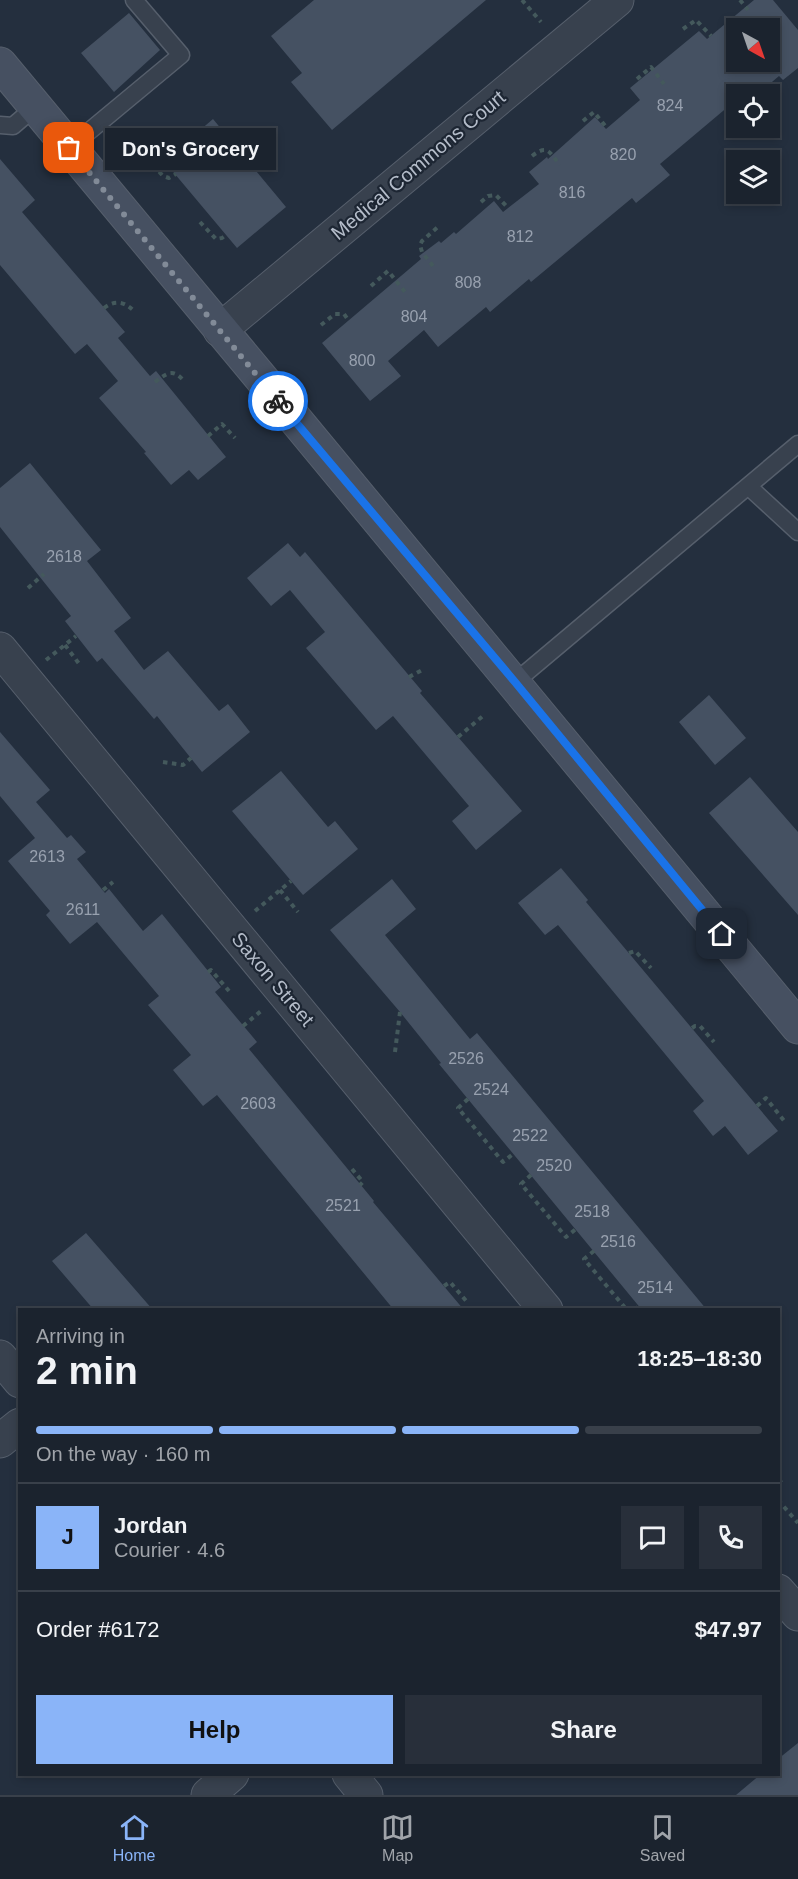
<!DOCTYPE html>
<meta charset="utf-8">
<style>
:root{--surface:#1b232e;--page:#282f3a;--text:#f1f3f6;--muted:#a0a4aa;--line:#39404a;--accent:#8ab4f8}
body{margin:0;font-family:Helvetica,sans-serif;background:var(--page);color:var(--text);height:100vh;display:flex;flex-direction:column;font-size:22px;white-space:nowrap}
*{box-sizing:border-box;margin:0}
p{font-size:20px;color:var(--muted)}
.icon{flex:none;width:33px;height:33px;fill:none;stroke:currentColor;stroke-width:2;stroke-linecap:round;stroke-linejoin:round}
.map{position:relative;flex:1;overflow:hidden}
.drawer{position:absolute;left:18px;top:1308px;width:762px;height:468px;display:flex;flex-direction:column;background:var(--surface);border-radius:0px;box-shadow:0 3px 9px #0003,0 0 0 2px var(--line)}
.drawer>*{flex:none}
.needle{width:39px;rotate:140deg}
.controls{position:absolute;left:726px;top:18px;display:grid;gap:12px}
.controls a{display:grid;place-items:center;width:54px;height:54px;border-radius:0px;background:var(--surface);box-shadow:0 3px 9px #0003,0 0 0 2px var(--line);font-size:30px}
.pin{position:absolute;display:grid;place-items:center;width:51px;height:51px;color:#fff;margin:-26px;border-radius:12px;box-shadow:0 3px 9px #0006}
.courier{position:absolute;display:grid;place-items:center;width:60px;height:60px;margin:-30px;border:4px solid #1a73e8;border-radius:50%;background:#fff;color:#222;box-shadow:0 2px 8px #0007}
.bubble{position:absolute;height:42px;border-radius:0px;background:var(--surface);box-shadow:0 3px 9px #0003,0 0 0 2px var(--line);font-size:20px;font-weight:700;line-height:42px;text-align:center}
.head em{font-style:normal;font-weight:700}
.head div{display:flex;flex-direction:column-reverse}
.head{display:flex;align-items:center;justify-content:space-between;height:102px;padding:0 18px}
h1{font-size:39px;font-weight:700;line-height:45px}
.bar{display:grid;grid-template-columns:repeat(4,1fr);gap:9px 6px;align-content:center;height:72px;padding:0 18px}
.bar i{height:8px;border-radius:4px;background:var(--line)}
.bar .on{background:var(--accent)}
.bar p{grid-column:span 4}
.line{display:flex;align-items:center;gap:15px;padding:0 18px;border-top:2px solid var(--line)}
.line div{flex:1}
.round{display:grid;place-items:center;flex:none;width:63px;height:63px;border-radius:0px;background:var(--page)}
.cta{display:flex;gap:12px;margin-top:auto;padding:12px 18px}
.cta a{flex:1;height:69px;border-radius:0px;background:var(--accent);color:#111;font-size:24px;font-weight:700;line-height:69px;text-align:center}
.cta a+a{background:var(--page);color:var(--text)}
.dock{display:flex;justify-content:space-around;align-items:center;height:84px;border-top:2px solid var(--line);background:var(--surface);font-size:16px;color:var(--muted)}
.dock a{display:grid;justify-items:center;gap:3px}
.dock .on{color:var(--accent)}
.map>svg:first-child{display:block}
</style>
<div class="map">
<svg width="798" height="1795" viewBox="0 0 798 1795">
<rect width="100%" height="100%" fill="#242f3e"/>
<path fill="#455162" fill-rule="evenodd" d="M 314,0 L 486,0 L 332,130 L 291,82 L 302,73 L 271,36 Z
M 754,0 L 773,0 L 798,30 L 798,68 L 783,80 L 779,76 L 758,94 L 736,94 L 736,100 L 660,164 L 670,175 L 636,203 L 632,198 L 531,282 L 529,279 L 490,312 L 486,307 L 438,347 L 424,330 L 388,361 L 401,376 L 370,401 L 322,343 L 421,259 L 419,256 L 439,241 L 441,243 L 454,232 L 456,234 L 494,201 L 503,212 L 539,184 L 529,172 L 547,157 L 548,159 L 595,117 L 606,129 L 640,100 L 630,88 L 699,31 L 707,39 ZM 736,28 L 770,28 L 770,62 L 736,62 Z
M 129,13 L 160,50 L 114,92 L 81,53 Z
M 213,119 L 286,207 L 237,248 L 164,161 Z
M 0,159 L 35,200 L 22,212 L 125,332 L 118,338 L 150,376 L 156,371 L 226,457 L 198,480 L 189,470 L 171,485 L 144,453 L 146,452 L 99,398 L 118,381 L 87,344 L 75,354 L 0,265 Z
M 30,463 L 101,550 L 87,561 L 131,618 L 114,631 L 144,670 L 168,651 L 219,711 L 228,704 L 250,732 L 202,772 L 157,716 L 154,719 L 102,658 L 97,662 L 65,621 L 71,616 L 0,527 L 0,488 Z
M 288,543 L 300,557 L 305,552 L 422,691 L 420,693 L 522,811 L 476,850 L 452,821 L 469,806 L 393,716 L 376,730 L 306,648 L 325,632 L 290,590 L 271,606 L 247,578 Z
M 709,695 L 746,738 L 715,765 L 679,722 Z
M 0,732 L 50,790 L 36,802 L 67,838 L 71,835 L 86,852 L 77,859 L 105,893 L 109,889 L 143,931 L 162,914 L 221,987 L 215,992 L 257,1042 L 249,1049 L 374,1201 L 373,1202 L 464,1310 L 394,1310 L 217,1095 L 203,1106 L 173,1070 L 191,1055 L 148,1005 L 159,996 L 97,922 L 70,944 L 46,915 L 50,911 L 8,861 L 35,838 L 0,796 Z
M 281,771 L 328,827 L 335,821 L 358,849 L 303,895 L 232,811 Z
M 750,777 L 798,832 L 798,915 L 709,813 Z
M 561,868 L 588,900 L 586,902 L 778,1131 L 748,1155 L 725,1126 L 713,1136 L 693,1111 L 704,1101 L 558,925 L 545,935 L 518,903 Z
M 392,879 L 416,909 L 385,935 L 470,1039 L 477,1033 L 707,1310 L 642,1310 L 439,1064 L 441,1063 L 400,1012 L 330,930 Z
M 86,1233 L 153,1310 L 94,1310 L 52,1261 Z
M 798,1743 L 798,1795 L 736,1795 L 761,1774 L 778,1774 L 778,1759 Z"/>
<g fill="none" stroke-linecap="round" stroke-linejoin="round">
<g stroke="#565f6c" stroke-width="19">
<path id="lane" d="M 0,125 L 13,126 L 35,107
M 69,148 L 181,55 L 134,0
M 748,486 L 798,532
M 515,682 L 798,444"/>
</g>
<g stroke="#565f6c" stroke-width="35">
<path id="street" d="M 220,330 L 617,0
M 0,649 L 546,1310
M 0,1357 L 20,1381
M 0,1441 L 20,1425
M 778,1591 L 798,1614
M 349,1774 L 366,1795
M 208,1795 L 232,1774"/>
</g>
<g stroke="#565f6c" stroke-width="35">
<path id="secondary" d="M 0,64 C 266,385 534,704 798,1027"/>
</g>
<path stroke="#44595c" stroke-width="4" stroke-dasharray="4.5 4.5" stroke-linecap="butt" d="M 522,0 L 541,22
M 740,0 L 748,10
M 683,29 L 696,20 L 711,36
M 637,79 L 651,67 L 664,84
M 583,121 L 594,112 L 607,128
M 532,156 C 548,144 549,152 560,165
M 153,165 L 163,176 L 169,178 L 176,174
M 481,202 L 488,196 L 496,195 L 508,208
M 200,222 L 216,239 L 222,238 L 226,235
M 433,266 L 422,252 L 420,245 L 422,241 L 439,226
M 371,286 L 388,271 L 405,292
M 104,308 C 116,299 125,302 135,312
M 321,325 L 335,314 L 344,314 L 349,321
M 155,382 C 167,373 173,368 184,381
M 208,436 L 222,424 L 235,438
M 28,588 L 44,574
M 65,645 L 80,665
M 46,660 L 76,636
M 409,677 L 424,669
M 458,737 L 484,715
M 163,762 L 183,765 L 191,758
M 103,890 L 113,882
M 280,890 L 298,912
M 255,911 L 291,881
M 629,953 L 635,951 L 651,968
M 208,972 L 211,970 L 229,991
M 243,1026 L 261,1011
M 692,1028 L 695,1026 L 700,1026 L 714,1042
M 395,1052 L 400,1012
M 468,1099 L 458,1108 L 503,1162 L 513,1154
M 757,1106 L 766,1098 L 785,1122
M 352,1169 L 363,1182 L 360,1185
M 531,1175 L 521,1184 L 566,1237 L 576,1229
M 594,1251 L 584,1259 L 627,1310
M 444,1286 L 450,1282 L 468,1303
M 635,1310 L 639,1306
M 778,1482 L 783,1479
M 778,1500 L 798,1523"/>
<use href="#lane" stroke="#38414e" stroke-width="16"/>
<use href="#street" stroke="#38414e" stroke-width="33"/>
<use href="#secondary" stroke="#465061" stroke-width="33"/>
</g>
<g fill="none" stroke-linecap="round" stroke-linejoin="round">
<path stroke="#828b98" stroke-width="6" stroke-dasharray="0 10.8" d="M 69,148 L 278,401"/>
<path stroke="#1a73e8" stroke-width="8" d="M 278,401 L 515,682 L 722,934"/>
</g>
<g text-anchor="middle" stroke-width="4.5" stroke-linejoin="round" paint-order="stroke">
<g font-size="16" fill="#98a1af">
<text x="670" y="111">824</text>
<text x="623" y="160">820</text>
<text x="572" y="198">816</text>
<text x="520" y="242">812</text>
<text x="468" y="288">808</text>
<text x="414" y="322">804</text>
<text x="362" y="366">800</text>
<text x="64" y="562">2618</text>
<text x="47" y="862">2613</text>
<text x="83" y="915">2611</text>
<text x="466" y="1064">2526</text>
<text x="491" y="1095">2524</text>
<text x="258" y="1109">2603</text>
<text x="530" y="1141">2522</text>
<text x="554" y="1171">2520</text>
<text x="343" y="1211">2521</text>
<text x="592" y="1217">2518</text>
<text x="618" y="1247">2516</text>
<text x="655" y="1293">2514</text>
</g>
<g font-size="20" fill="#b4bcc9" stroke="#1d2633">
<text transform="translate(418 165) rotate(-40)" y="7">Medical Commons Court</text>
<text transform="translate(273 979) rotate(50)" y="7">Saxon Street</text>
</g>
</g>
</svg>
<div class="controls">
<a><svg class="needle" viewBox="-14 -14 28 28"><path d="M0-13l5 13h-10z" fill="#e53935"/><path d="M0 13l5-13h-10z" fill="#a0a4aa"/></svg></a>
<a><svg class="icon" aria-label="locate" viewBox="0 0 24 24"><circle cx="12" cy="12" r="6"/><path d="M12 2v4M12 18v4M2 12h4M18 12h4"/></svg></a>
<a><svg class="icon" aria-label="layers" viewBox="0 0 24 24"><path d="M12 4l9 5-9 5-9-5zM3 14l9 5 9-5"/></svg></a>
</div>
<div class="pin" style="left:69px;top:148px;background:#ea580c"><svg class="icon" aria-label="bag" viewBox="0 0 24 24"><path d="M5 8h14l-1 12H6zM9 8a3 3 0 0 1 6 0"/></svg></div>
<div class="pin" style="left:722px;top:934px;background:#1f2937"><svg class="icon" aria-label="home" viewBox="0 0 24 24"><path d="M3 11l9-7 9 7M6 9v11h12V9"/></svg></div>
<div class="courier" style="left:278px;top:401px"><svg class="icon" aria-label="bike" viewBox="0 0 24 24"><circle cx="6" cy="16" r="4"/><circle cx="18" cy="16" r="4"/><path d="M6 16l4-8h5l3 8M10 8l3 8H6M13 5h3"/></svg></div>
<div class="bubble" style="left:105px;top:128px;width:171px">Don's Grocery</div>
<section class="drawer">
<div class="head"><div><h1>2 min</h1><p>Arriving in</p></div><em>18:25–18:30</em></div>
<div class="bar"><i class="on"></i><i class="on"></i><i class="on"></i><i></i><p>On the way · 160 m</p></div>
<div class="line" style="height:108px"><b class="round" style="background:var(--accent);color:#111">J</b><div><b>Jordan</b><p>Courier · 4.6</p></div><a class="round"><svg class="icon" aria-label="chat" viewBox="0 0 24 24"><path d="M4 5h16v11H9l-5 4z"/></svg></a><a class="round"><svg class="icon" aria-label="phone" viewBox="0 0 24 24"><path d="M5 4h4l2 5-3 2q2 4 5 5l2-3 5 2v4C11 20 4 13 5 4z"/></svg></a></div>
<div class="line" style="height:78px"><div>Order #6172</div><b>$47.97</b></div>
<div class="cta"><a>Help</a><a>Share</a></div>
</section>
</div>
<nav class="dock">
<a class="on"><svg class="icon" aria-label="home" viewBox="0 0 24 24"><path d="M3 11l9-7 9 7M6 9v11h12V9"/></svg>Home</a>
<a><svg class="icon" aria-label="map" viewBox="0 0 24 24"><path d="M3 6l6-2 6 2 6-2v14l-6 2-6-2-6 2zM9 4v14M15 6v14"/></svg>Map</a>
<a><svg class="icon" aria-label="saved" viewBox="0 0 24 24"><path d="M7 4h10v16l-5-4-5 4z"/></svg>Saved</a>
</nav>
